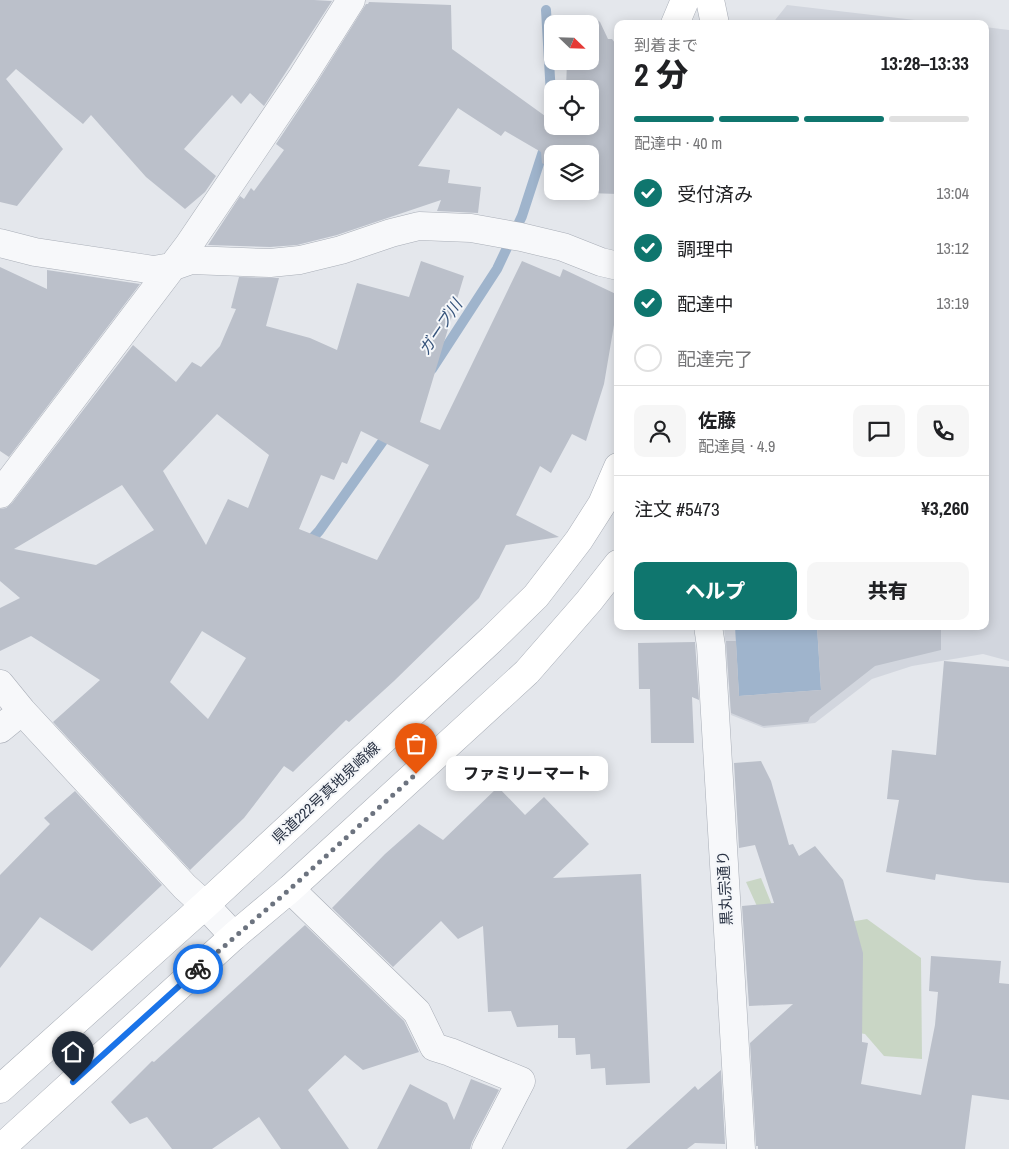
<!DOCTYPE html>
<html lang="ja">
<meta charset="utf-8">
<style>
:root{--surface:#fff;--page:#f6f6f6;--text:#202124;--muted:#757577;--line:#e0e0e0;--accent:#0f766e}
body{margin:0;font-family:"Archivo Narrow","Noto Sans JP",sans-serif;background:var(--page);color:var(--text);height:100vh;display:flex;flex-direction:column;font-size:19px;white-space:nowrap}
*{box-sizing:border-box;margin:0}
p{font-size:16px;color:var(--muted)}
.icon{flex:none;width:28px;height:28px;fill:none;stroke:currentColor;stroke-width:2;stroke-linecap:round;stroke-linejoin:round}
.map{position:relative;flex:1;overflow:hidden}
.side{position:absolute;left:614px;top:20px;width:375px;height:610px;display:flex;flex-direction:column;background:var(--surface);border-radius:10px;box-shadow:0 2px 12px #0003}
.side>*{flex:none}
.needle{width:32px;rotate:113deg}
.buttons{position:absolute;left:544px;top:15px;display:grid;gap:10px}
.buttons a{display:grid;place-items:center;width:55px;height:55px;border-radius:10px;background:var(--surface);box-shadow:0 2px 12px #0003;font-size:25px}
.pin{position:absolute;display:grid;place-items:center;width:42px;height:42px;color:#fff;margin:-51px -21px;border-radius:50% 50% 50% 0;rotate:-45deg;box-shadow:0 0 5px #0007}
.pin .icon{rotate:45deg}
.courier{position:absolute;display:grid;place-items:center;width:50px;height:50px;margin:-25px;border:4px solid #1a73e8;border-radius:50%;background:#fff;color:#222;box-shadow:0 1px 6px #0007}
.bubble{position:absolute;height:35px;border-radius:10px;background:var(--surface);box-shadow:0 2px 12px #0003;font-size:16px;font-weight:800;line-height:35px;text-align:center}
.overview em{font-style:normal;font-weight:800}
.overview div{display:flex;flex-direction:column-reverse}
.overview{display:flex;align-items:center;justify-content:space-between;height:85px;padding:0 20px}
h1{font-size:32px;font-weight:800;line-height:38px}
.bar{display:grid;grid-template-columns:repeat(4,1fr);gap:8px 5px;align-content:center;height:60px;padding:0 20px}
.bar i{height:6px;border-radius:4px;background:var(--line)}
.bar .current{background:var(--accent)}
.bar p{grid-column:span 4}
.line{display:flex;align-items:center;gap:12px;padding:0 20px;border-top:1px solid var(--line)}
.line div{flex:1}
.round{display:grid;place-items:center;flex:none;width:52px;height:52px;border-radius:10px;background:var(--page)}
ol{padding:0 20px;list-style:none}
li{display:flex;align-items:center;gap:15px;height:55px}
li p{margin-inline-start:auto}
li .icon{padding:5px;border-radius:50%;background:var(--accent);color:#fff;stroke-width:4}
li:last-child{color:var(--muted)}
li i{width:28px;height:28px;border:2px solid var(--line);border-radius:50%}
.action{display:flex;gap:10px;margin-top:auto;padding:10px 20px}
.action a{flex:1;height:58px;border-radius:10px;background:var(--accent);color:#fff;font-size:20px;font-weight:800;line-height:58px;text-align:center}
.action a+a{background:var(--page);color:var(--text)}
.map>svg:first-child{display:block}
</style>
<div class="map">
<svg width="1009" height="1149" viewBox="0 0 1009 1149">
<rect width="100%" height="100%" fill="#e4e7ec"/>
<path fill="#d2d6de" d="M 787,5 L 949,24 L 772,24 Z
M 985,27 L 1009,30 L 1009,661 L 983,654 L 912,666 L 872,679 L 815,723 L 764,728 L 731,715 L 724,626 L 985,626 Z"/>
<path fill="#c9d6c5" d="M 761,878 L 774,910 L 815,928 L 867,919 L 921,958 L 922,1059 L 884,1056 L 865,1034 L 830,1028 L 790,979 L 746,882 Z"/>
<path fill="#9fb4cc" d="M 735,626 L 817,626 L 821,690 L 739,696 Z"/>
<g fill="none" stroke-linecap="round" stroke-linejoin="round">
<path stroke="#9fb4cc" stroke-width="10" d="M 432,369 L 497,269 L 522,216 L 548,136 L 552,112 L 546,10
M 307,544 L 319,531 L 390,431"/>
</g>
<path fill="#bbc0ca" fill-rule="evenodd" d="M 0,0 L 314,0 L 332,1 L 264,106 L 250,93 L 241,104 L 232,95 L 184,149 L 216,176 L 205,192 L 185,209 L 146,177 L 91,115 L 83,124 L 16,69 L 6,79 L 63,149 L 17,206 L 0,202 Z
M 369,2 L 451,5 L 452,49 L 552,121 L 552,126 L 560,126 L 564,129 L 564,126 L 590,126 L 590,89 L 566,89 L 567,61 L 590,61 L 590,24 L 573,24 L 580,16 L 587,15 L 594,17 L 600,22 L 608,39 L 612,39 L 618,47 L 618,194 L 588,193 L 585,191 L 590,191 L 590,154 L 552,154 L 552,170 L 542,163 L 541,152 L 505,131 L 501,136 L 458,108 L 418,166 L 450,170 L 448,183 L 481,187 L 478,213 L 437,211 L 441,200 L 337,235 L 297,245 L 270,247 L 208,245 L 240,196 L 244,199 L 251,188 L 254,191 L 284,150 L 276,144 L 316,84 L 366,4 L 368,4 Z
M 421,261 L 464,276 L 420,422 L 440,430 L 522,261 L 560,277 L 563,269 L 618,295 L 615,319 L 604,384 L 586,441 L 572,434 L 551,473 L 540,466 L 516,515 L 559,537 L 506,545 L 479,598 L 394,681 L 349,722 L 346,720 L 293,772 L 284,766 L 244,818 L 190,870 L 53,722 L 100,680 L 31,636 L 0,651 L 0,608 L 20,598 L 0,581 L 0,509 L 6,508 L 12,503 L 133,345 L 176,382 L 192,362 L 201,367 L 220,346 L 236,309 L 231,308 L 239,277 L 279,278 L 266,326 L 310,338 L 337,350 L 357,283 L 409,297 ZM 217,414 L 269,455 L 248,508 L 228,499 L 206,545 L 163,471 ZM 361,431 L 429,465 L 377,560 L 299,529 L 321,475 L 334,480 L 342,462 L 347,464 ZM 122,485 L 154,530 L 96,565 L 14,549 ZM 202,631 L 246,658 L 208,719 L 170,682 Z
M 0,267 L 47,289 L 47,270 L 140,284 L 9,457 L 0,451 Z
M 817,626 L 941,626 L 941,650 L 875,666 L 810,717 L 808,722 L 763,726 L 731,713 L 726,641 L 736,641 L 739,696 L 821,690 Z
M 695,642 L 699,700 L 692,697 L 694,743 L 651,743 L 650,689 L 639,689 L 638,643 Z
M 944,661 L 1009,667 L 1009,883 L 975,880 L 936,874 L 935,880 L 886,872 L 899,800 L 887,799 L 892,750 L 936,755 Z
M 761,761 L 771,781 L 789,845 L 793,844 L 799,856 L 815,846 L 843,880 L 863,953 L 862,1042 L 868,1043 L 861,1084 L 921,1095 L 935,1025 L 938,992 L 929,991 L 931,956 L 1001,961 L 999,983 L 1009,984 L 1009,1100 L 972,1095 L 965,1149 L 758,1149 L 758,1146 L 756,1146 L 750,1043 L 793,1004 L 749,1006 L 742,906 L 774,903 L 755,845 L 739,848 L 734,763 Z
M 498,787 L 525,815 L 544,797 L 589,844 L 553,878 L 641,874 L 650,1083 L 606,1085 L 605,1068 L 591,1069 L 590,1054 L 576,1055 L 575,1038 L 558,1038 L 558,1025 L 517,1027 L 511,1011 L 488,1012 L 483,926 L 458,939 L 441,921 L 393,967 L 332,908 L 385,854 L 419,824 L 443,840 Z
M 75,791 L 162,885 L 92,951 L 40,917 L 0,968 L 0,875 L 50,824 L 44,818 Z
M 305,925 L 404,1021 L 419,1052 L 363,1070 L 345,1055 L 308,1090 L 349,1149 L 281,1149 L 259,1117 L 212,1149 L 172,1149 L 147,1117 L 130,1124 L 111,1102 L 152,1061 L 154,1062 Z
M 721,1070 L 725,1144 L 695,1143 L 687,1149 L 626,1149 L 695,1086 L 698,1090 Z
M 471,1079 L 499,1090 L 472,1142 L 470,1149 L 377,1149 L 410,1084 L 447,1103 L 454,1120 Z"/>
<g fill="none" stroke-linecap="round" stroke-linejoin="round">
<g stroke="#a9aeb7" stroke-width="29">
<path id="minor" d="M 0,243 L 35,252 L 154,270 L 171,267 L 191,260 L 270,263 L 300,260 L 341,250 L 391,233 L 419,226 L 471,228 L 521,237 L 563,247 L 601,262 L 618,266
M 0,494 L 188,246 L 303,76 L 351,0
M 0,684 L 22,711 L 185,887 L 205,905 L 234,936
M 0,729 L 22,711
M 290,889 L 417,1012 L 434,1047 L 450,1052 L 521,1081 L 486,1149"/>
</g>
<g stroke="#a9aeb7" stroke-width="29">
<path id="tertiary" d="M 708,626 L 711,646 L 741,1149"/>
</g>
<g stroke="#a9aeb7" stroke-width="29">
<path id="secondary" d="M 710,0 L 715,24
M 675,24 L 685,0
M 0,1089 L 205,905 L 492,639 L 536,596 L 579,540 L 602,504 L 618,467
M 0,1149 L 234,936 L 290,889 L 527,672 L 589,601 L 618,564"/>
</g>
<use href="#minor" stroke="#f7f8fa" stroke-width="28"/>
<use href="#tertiary" stroke="#f7f8fa" stroke-width="28"/>
<use href="#secondary" stroke="#fff" stroke-width="28"/>
</g>
<g fill="none" stroke-linecap="round" stroke-linejoin="round">
<path stroke="#6c737f" stroke-width="5" stroke-dasharray="0 9" d="M 198,969 L 290,889 L 416,774"/>
<path stroke="#1a73e8" stroke-width="6" d="M 73,1082 L 198,969"/>
</g>
<g text-anchor="middle" stroke-width="4" stroke-linejoin="round" paint-order="stroke">
<g font-size="15" fill="#2b3445" stroke="#f4f6f9">
<text transform="translate(326 793) rotate(-43)" y="5">県道222号真地泉崎線</text>
<text transform="translate(725 888) rotate(-93)" y="5">黒丸宗通り</text>
</g>
<g font-size="16" font-style="italic" fill="#34527a" stroke="#f4f6f9">
<text transform="translate(440 327) rotate(-56)" y="6">ガーブ川</text>
</g>
</g>
</svg>
<div class="buttons">
<a><svg class="needle" viewBox="-14 -14 28 28"><path d="M0-13l5 13h-10z" fill="#e53935"/><path d="M0 13l5-13h-10z" fill="#757577"/></svg></a>
<a><svg class="icon" aria-label="locate" viewBox="0 0 24 24"><circle cx="12" cy="12" r="6"/><path d="M12 2v4M12 18v4M2 12h4M18 12h4"/></svg></a>
<a><svg class="icon" aria-label="layers" viewBox="0 0 24 24"><path d="M12 4l9 5-9 5-9-5zM3 14l9 5 9-5"/></svg></a>
</div>
<div class="pin" style="left:416px;top:774px;background:#ea580c"><svg class="icon" aria-label="bag" viewBox="0 0 24 24"><path d="M5 8h14l-1 12H6zM9 8a3 3 0 0 1 6 0"/></svg></div>
<div class="pin" style="left:73px;top:1082px;background:#1f2937"><svg class="icon" aria-label="home" viewBox="0 0 24 24"><path d="M3 11l9-7 9 7M6 9v11h12V9"/></svg></div>
<div class="courier" style="left:198px;top:969px"><svg class="icon" aria-label="bike" viewBox="0 0 24 24"><circle cx="6" cy="16" r="4"/><circle cx="18" cy="16" r="4"/><path d="M6 16l4-8h5l3 8M10 8l3 8H6M13 5h3"/></svg></div>
<div class="bubble" style="left:446px;top:756px;width:162px">ファミリーマート</div>
<section class="side">
<div class="overview"><div><h1>2 分</h1><p>到着まで</p></div><em>13:28–13:33</em></div>
<div class="bar"><i class="current"></i><i class="current"></i><i class="current"></i><i></i><p>配達中 · 40 m</p></div>
<ol>
<li><svg class="icon" aria-label="check" viewBox="0 0 24 24"><path d="M5 12l5 5 9-10"/></svg>受付済み<p>13:04</p></li>
<li><svg class="icon" aria-label="check" viewBox="0 0 24 24"><path d="M5 12l5 5 9-10"/></svg>調理中<p>13:12</p></li>
<li><svg class="icon" aria-label="check" viewBox="0 0 24 24"><path d="M5 12l5 5 9-10"/></svg>配達中<p>13:19</p></li>
<li><i></i>配達完了</li>
</ol>
<div class="line" style="height:90px"><a class="round"><svg class="icon" aria-label="person" viewBox="0 0 24 24"><circle cx="12" cy="8" r="4"/><path d="M4 21q1-7 8-7t8 7"/></svg></a><div><b>佐藤</b><p>配達員 · 4.9</p></div><a class="round"><svg class="icon" aria-label="chat" viewBox="0 0 24 24"><path d="M4 5h16v11H9l-5 4z"/></svg></a><a class="round"><svg class="icon" aria-label="phone" viewBox="0 0 24 24"><path d="M5 4h4l2 5-3 2q2 4 5 5l2-3 5 2v4C11 20 4 13 5 4z"/></svg></a></div>
<div class="line" style="height:65px"><div>注文 #5473</div><b>¥3,260</b></div>
<div class="action"><a>ヘルプ</a><a>共有</a></div>
</section>
</div>
